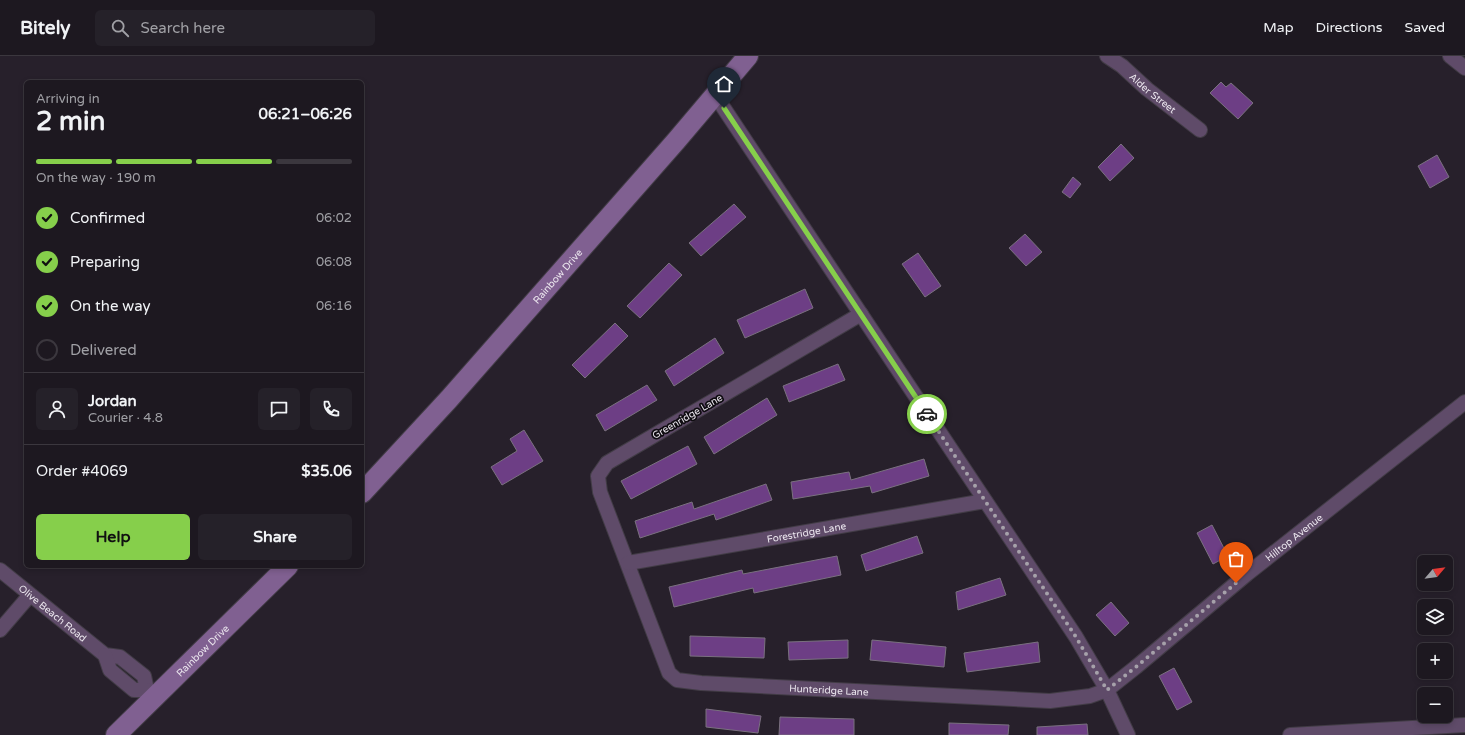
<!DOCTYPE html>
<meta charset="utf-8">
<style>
:root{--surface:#1d1820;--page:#252129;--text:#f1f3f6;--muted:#a0a0a5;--line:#3b373e;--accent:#86cf4b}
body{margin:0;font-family:"Varela Round",sans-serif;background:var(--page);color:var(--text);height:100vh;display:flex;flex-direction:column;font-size:15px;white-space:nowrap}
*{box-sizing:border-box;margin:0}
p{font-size:13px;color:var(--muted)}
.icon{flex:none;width:22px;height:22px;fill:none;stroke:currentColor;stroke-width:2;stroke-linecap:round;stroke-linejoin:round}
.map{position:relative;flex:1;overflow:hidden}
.side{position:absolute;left:24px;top:24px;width:340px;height:488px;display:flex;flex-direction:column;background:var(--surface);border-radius:6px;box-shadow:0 2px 6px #0003,0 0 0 1px var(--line)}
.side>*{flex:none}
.needle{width:26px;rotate:61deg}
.fabs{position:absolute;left:1417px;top:499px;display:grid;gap:8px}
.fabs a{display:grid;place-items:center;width:36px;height:36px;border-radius:6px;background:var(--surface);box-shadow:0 2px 6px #0003,0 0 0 1px var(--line);font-size:20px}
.pin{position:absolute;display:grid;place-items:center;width:34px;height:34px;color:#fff;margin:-41px -17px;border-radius:50% 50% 50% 0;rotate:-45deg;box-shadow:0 0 4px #0007}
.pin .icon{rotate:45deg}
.courier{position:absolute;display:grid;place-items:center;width:40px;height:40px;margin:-20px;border:3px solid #86cf4b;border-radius:50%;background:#fff;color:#222;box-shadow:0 1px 5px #0007}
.head em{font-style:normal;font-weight:700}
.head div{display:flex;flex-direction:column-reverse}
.head{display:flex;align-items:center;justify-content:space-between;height:68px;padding:0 12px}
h1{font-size:26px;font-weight:700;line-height:30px}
.bar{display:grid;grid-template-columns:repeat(4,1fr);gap:6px 4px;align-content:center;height:48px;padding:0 12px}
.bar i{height:5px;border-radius:3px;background:var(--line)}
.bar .active{background:var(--accent)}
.bar p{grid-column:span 4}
.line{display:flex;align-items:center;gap:10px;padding:0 12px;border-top:1px solid var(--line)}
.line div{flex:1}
.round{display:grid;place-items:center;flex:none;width:42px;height:42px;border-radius:6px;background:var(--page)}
ol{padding:0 12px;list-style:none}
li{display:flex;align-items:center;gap:12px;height:44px}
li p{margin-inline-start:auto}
li .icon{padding:4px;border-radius:50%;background:var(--accent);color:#111;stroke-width:4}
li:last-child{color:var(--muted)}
li i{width:22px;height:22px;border:2px solid var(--line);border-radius:50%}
.button{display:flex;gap:8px;margin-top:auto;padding:8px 12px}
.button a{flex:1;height:46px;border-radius:6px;background:var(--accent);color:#111;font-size:16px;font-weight:700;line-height:46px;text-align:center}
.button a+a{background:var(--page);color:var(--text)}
header{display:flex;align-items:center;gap:24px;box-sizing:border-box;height:56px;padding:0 20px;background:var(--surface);border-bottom:1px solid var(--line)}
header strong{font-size:19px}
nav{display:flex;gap:22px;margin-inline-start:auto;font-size:14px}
.search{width:280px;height:36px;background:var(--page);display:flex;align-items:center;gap:10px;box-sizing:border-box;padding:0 14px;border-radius:6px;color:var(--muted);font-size:15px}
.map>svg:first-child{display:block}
</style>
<header>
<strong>Bitely</strong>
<div class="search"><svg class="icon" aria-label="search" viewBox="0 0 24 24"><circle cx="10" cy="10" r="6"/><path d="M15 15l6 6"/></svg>Search here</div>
<nav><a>Map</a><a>Directions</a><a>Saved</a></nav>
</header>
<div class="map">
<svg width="1465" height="679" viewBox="0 0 1465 679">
<rect width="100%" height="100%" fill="#27202b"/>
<path fill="#6d3e85" stroke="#7a717f" d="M 1221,26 L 1226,31 L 1231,27 L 1253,47 L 1238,63 L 1210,37 Z
M 1121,88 L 1134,102 L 1110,125 L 1098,111 Z
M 1437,99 L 1449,121 L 1430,132 L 1418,110 Z
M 1073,121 L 1081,128 L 1070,142 L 1062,136 Z
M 734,148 L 746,161 L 701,200 L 689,187 Z
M 1025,178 L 1042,196 L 1026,210 L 1009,192 Z
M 918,197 L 941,230 L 925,241 L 902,208 Z
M 669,207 L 682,219 L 640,262 L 627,250 Z
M 805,233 L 813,252 L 745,282 L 737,264 Z
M 615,267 L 628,280 L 585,322 L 572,309 Z
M 715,282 L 724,297 L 674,330 L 665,315 Z
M 838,308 L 845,324 L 789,346 L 783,330 Z
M 647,329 L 657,344 L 605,375 L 596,359 Z
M 767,342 L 777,359 L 714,398 L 704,381 Z
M 524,374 L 543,405 L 502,429 L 491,411 L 517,395 L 510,383 Z
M 688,390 L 697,408 L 631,443 L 621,425 Z
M 924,403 L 929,420 L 872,437 L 870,430 L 793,443 L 791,426 L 849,416 L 851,424 Z
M 766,428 L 772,444 L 716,464 L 714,458 L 640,482 L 635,465 L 692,446 L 694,453 Z
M 1212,469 L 1228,500 L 1213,508 L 1197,477 Z
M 917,480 L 923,497 L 866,515 L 861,499 Z
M 837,500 L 841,519 L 754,537 L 753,532 L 674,551 L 669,531 L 742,514 L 743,518 Z
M 1000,522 L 1006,539 L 958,554 L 956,536 Z
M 1111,546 L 1129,567 L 1115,580 L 1096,559 Z
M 690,580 L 765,582 L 764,602 L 690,600 Z
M 848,584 L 848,602 L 789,604 L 788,586 Z
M 872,584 L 946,591 L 944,611 L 870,604 Z
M 1038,586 L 1040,606 L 967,616 L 964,597 Z
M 1174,612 L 1192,646 L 1177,654 L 1159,620 Z
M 706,653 L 761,660 L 758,677 L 706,671 Z
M 780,661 L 854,663 L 854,679 L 779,679 Z
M 949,667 L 1009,669 L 1008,679 L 949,679 Z
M 1087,668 L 1088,679 L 1037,679 L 1037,671 Z"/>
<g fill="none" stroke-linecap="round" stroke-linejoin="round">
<g stroke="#423c46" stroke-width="16">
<g id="street">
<path id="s1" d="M 1107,0 L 1122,10 L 1147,33 L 1200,74"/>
<path d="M 1450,0 L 1465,12"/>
<path d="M 715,39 L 1076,581 L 1107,634 L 1128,679"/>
<path id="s2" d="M 861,258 L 607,407 L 598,420 L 600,436 L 669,617 L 677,624 L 701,627 L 1050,645 L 1090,640 L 1107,634 L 1136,611 L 1247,518 L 1465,346"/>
<path id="s3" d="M 628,507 L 985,445"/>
<path id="s4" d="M 0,514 L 105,599 L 120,601 L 144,620 L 147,634 L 155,641"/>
<path d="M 0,574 L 30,539"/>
<path d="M 105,599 L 110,614 L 134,634 L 147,634"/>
<path d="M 1290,679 L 1465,669"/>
</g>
</g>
<g stroke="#423c46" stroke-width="22">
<g id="secondary">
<path id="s5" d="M 362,437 L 449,343 L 676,85 L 748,0"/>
<path id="s6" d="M 116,679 L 288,510"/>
</g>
</g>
<use href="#street" stroke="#5f4b69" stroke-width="14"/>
<use href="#secondary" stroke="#806091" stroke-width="20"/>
</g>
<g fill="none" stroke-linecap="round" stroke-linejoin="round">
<path stroke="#a6a1aa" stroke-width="4" stroke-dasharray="0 7.2" d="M 927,358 L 1076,581 L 1107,634 L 1136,611 L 1236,527"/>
<path stroke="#86cf4b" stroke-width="5" d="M 724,52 L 927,358"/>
</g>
<g text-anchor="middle" stroke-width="3.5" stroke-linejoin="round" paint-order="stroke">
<g font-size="10" fill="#ebe6ee" stroke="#0e0b10">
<text dy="4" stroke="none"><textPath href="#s1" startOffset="59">Alder Street</textPath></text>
<text dy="4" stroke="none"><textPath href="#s5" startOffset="292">Rainbow Drive</textPath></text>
<text transform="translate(687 360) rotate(-30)" y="4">Greenridge Lane</text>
<text dy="4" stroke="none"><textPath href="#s3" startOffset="181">Forestridge Lane</textPath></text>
<text dy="4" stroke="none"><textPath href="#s2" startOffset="1204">Hilltop Avenue</textPath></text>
<text dy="4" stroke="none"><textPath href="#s4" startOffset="68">Olive Beach Road</textPath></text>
<text dy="4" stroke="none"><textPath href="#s6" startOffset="121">Rainbow Drive</textPath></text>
<text dy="4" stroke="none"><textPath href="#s2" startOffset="683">Hunteridge Lane</textPath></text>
</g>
</g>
</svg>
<div class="fabs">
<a><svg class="needle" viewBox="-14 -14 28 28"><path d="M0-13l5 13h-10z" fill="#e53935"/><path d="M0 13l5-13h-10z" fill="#a0a0a5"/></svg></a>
<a><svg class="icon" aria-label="layers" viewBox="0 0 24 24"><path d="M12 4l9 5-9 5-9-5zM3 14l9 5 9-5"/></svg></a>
<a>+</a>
<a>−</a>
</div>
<div class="pin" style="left:1236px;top:527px;background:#ea580c"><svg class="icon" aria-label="bag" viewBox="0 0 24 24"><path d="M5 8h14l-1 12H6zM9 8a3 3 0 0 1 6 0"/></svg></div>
<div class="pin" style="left:724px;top:52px;background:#1f2937"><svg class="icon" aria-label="home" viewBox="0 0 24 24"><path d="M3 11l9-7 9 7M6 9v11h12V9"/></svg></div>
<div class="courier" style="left:927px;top:358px"><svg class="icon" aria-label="car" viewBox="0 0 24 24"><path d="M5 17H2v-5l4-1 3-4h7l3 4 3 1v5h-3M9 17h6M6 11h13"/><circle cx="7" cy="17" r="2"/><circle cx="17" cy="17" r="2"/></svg></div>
<section class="side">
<div class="head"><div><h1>2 min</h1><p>Arriving in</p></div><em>06:21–06:26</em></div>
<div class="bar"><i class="active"></i><i class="active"></i><i class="active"></i><i></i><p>On the way · 190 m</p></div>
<ol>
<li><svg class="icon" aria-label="check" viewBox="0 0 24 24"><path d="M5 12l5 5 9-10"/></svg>Confirmed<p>06:02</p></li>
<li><svg class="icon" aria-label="check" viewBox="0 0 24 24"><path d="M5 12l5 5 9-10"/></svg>Preparing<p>06:08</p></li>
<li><svg class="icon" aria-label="check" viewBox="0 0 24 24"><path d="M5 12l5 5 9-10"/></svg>On the way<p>06:16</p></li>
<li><i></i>Delivered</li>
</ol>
<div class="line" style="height:72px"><a class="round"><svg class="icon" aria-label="person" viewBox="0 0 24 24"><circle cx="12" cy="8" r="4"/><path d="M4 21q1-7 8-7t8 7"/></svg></a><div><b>Jordan</b><p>Courier · 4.8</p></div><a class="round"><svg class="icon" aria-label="chat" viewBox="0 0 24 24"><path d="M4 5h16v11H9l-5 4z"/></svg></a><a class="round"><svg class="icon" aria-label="phone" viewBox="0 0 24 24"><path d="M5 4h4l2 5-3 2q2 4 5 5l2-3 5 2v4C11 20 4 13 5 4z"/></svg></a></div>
<div class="line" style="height:52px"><div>Order #4069</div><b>$35.06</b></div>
<div class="button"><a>Help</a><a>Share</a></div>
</section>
</div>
